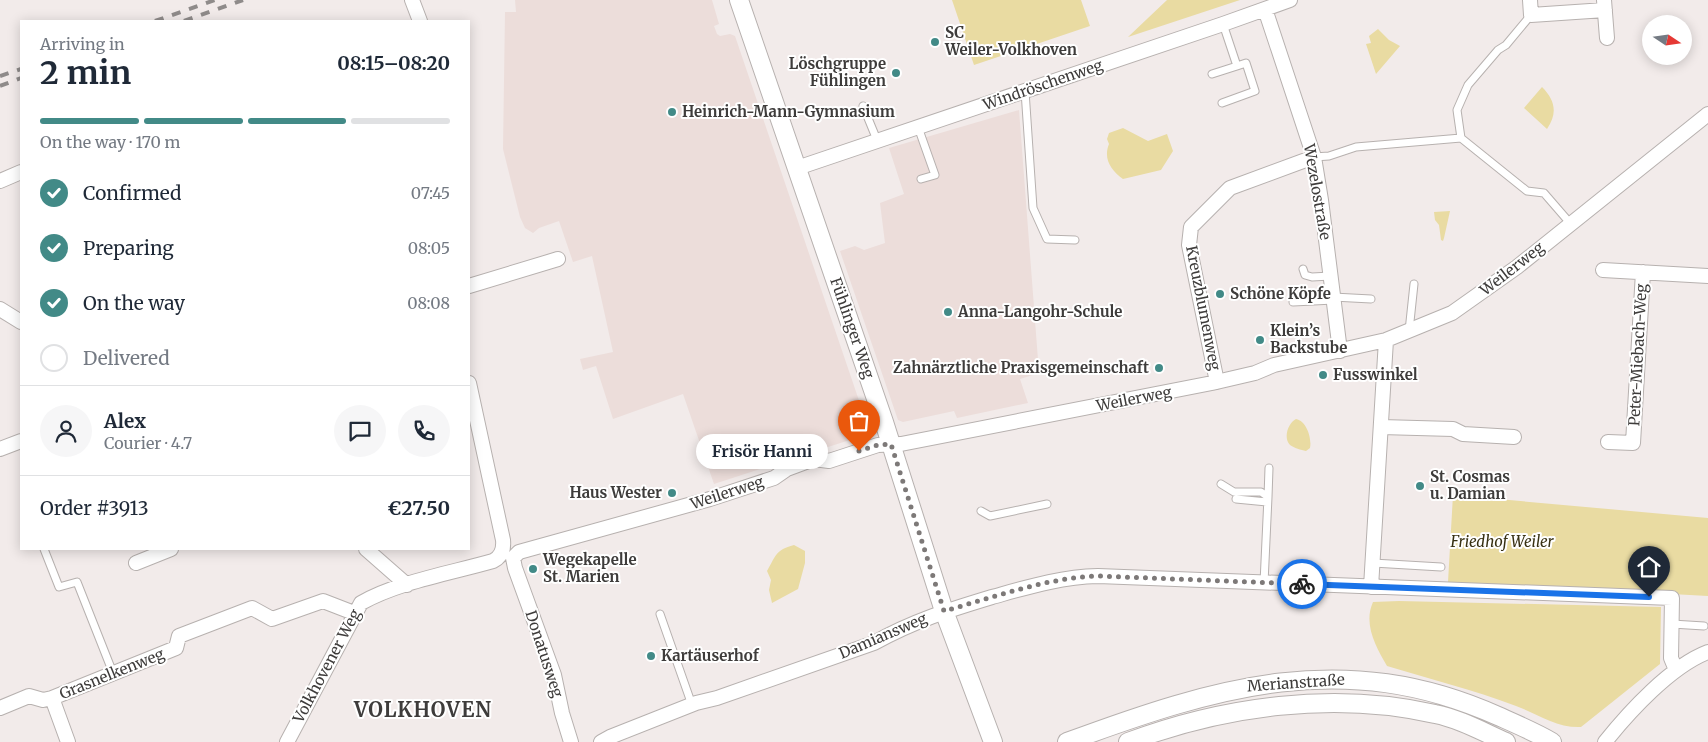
<!DOCTYPE html>
<meta charset="utf-8">
<style>
:root{--surface:#fff;--page:#f6f6f7;--text:#1f2937;--muted:#747a83;--line:#e0e1e3;--accent:#428a87}
body{margin:0;font-family:Merriweather,serif;background:var(--page);color:var(--text);height:100vh;display:flex;flex-direction:column;font-size:19px;white-space:nowrap}
*{box-sizing:border-box;margin:0}
p{font-size:16px;color:var(--muted)}
.icon{flex:none;width:28px;height:28px;fill:none;stroke:currentColor;stroke-width:2;stroke-linecap:round;stroke-linejoin:round}
.map{position:relative;flex:1;overflow:hidden}
.drawer{position:absolute;left:20px;top:20px;width:450px;height:530px;display:flex;flex-direction:column;background:var(--surface);border-radius:0px;box-shadow:0 2px 12px #0003}
.drawer>*{flex:none}
.needle{width:32px;rotate:103deg}
.controls{position:absolute;left:1642px;top:15px;display:grid;gap:10px}
.controls a{display:grid;place-items:center;width:50px;height:50px;border-radius:50%;background:var(--surface);box-shadow:0 2px 12px #0003;font-size:25px}
.pin{position:absolute;display:grid;place-items:center;width:42px;height:42px;color:#fff;margin:-51px -21px;border-radius:50% 50% 50% 0;rotate:-45deg;box-shadow:0 0 5px #0007}
.pin .icon{rotate:45deg}
.courier{position:absolute;display:grid;place-items:center;width:50px;height:50px;margin:-25px;border:4px solid #1a73e8;border-radius:50%;background:#fff;color:#222;box-shadow:0 1px 6px #0007}
.bubble{position:absolute;height:35px;border-radius:18px;background:var(--surface);box-shadow:0 2px 12px #0003;font-size:16px;font-weight:700;line-height:35px;text-align:center}
.summary em{font-style:normal;font-weight:700}
.summary div{display:flex;flex-direction:column-reverse}
.summary{display:flex;align-items:center;justify-content:space-between;height:85px;padding:0 20px}
h1{font-size:32px;font-weight:700;line-height:38px}
.bar{display:grid;grid-template-columns:repeat(4,1fr);gap:8px 5px;align-content:center;height:60px;padding:0 20px}
.bar i{height:6px;border-radius:4px;background:var(--line)}
.bar .selected{background:var(--accent)}
.bar p{grid-column:span 4}
.line{display:flex;align-items:center;gap:12px;padding:0 20px;border-top:1px solid var(--line)}
.line div{flex:1}
.round{display:grid;place-items:center;flex:none;width:52px;height:52px;border-radius:26px;background:var(--page)}
ol{padding:0 20px;list-style:none}
li{display:flex;align-items:center;gap:15px;height:55px}
li p{margin-inline-start:auto}
li .icon{padding:5px;border-radius:50%;background:var(--accent);color:#fff;stroke-width:4}
li:last-child{color:var(--muted)}
li i{width:28px;height:28px;border:2px solid var(--line);border-radius:50%}
.map>svg:first-child{display:block}
</style>
<div class="map">
<svg width="1708" height="742" viewBox="0 0 1708 742">
<rect width="100%" height="100%" fill="#f2ebea"/>
<path fill="#ecddda" d="M 515,0 L 712,0 L 719,24 L 714,26 L 717,34 L 720,36 L 730,34 L 735,36 L 868,427 L 868,431 L 865,435 L 714,484 L 683,394 L 613,419 L 596,366 L 583,370 L 580,359 L 613,352 L 592,256 L 573,262 L 559,221 L 539,228 L 533,233 L 525,228 L 520,217 L 503,149 L 505,12 L 516,12 Z
M 1019,110 L 1039,373 L 1020,379 L 1028,403 L 957,418 L 954,411 L 903,422 L 898,420 L 840,251 L 855,246 L 864,250 L 885,243 L 880,203 L 904,194 L 889,148 Z"/>
<path fill="#e9dba2" d="M 952,0 L 1081,0 L 1090,26 L 974,65 Z
M 1167,0 L 1240,0 L 1128,37 Z
M 1378,29 L 1389,40 L 1400,46 L 1376,74 L 1366,44 L 1371,43 L 1369,36 Z
M 1542,87 C 1555,100 1558,113 1547,129 L 1524,108 Z
M 1123,128 L 1148,141 L 1167,134 L 1173,151 L 1161,170 L 1123,179 C 1111,170 1103,159 1109,144 L 1107,139 L 1109,133 Z
M 1450,211 L 1444,238 L 1443,241 L 1441,240 L 1439,225 L 1435,220 L 1434,212 Z
M 1296,419 C 1307,421 1312,439 1310,448 L 1306,451 C 1301,450 1294,448 1290,445 C 1283,438 1288,423 1296,419 Z
M 1453,495 L 1708,518 L 1708,596 L 1448,582 Z
M 794,545 L 805,551 L 805,563 L 798,589 L 772,603 L 769,590 L 771,580 L 767,571 C 776,556 775,550 794,545 Z
M 1399,601 L 1661,607 L 1660,664 L 1581,727 C 1556,728 1538,714 1516,706 C 1474,690 1430,679 1387,666 C 1376,647 1363,624 1373,602 Z"/>
<g fill="none" stroke-linecap="round" stroke-linejoin="round">
<g stroke="#b7b1af" stroke-width="9">
<path id="service" d="M 1531,15 L 1506,45 L 1498,50 L 1468,85 L 1457,110 L 1461,138 L 1527,191 L 1544,193 L 1570,223
M 1212,74 L 1237,66
M 1025,91 L 1033,208 L 1047,239 L 1075,240
M 1222,103 L 1255,91 L 1246,63 L 1237,66 L 1223,24
M 863,106 L 877,140
M 918,127 L 935,175 L 921,179
M 1314,157 L 1329,156 L 1356,147 L 1461,138
M 1303,269 L 1305,275 L 1312,277 L 1331,276
M 1333,297 L 1371,299
M 1293,302 L 1334,300
M 1409,331 L 1414,284
M 1221,484 L 1234,492 L 1261,492 L 1268,497 L 1264,583
M 1268,497 L 1269,468
M 1236,499 L 1267,502
M 981,511 L 990,516 L 1047,504
M 44,549 L 59,587 L 77,582 L 113,673
M 1373,563 L 1441,567
M 660,614 L 692,705
M 1672,624 L 1704,626"/>
</g>
<g stroke="#b7b1af" stroke-width="16">
<path id="minor" d="M 412,0 L 420,21
M 1530,0 L 1531,15 L 1605,10
M 1604,0 L 1607,38
M 1265,9 L 1314,157 L 1321,200 L 1340,351
M 797,168 L 1223,24 L 1290,0
M 0,181 L 21,172
M 1603,270 L 1708,276
M 469,286 L 558,259
M 0,309 L 21,322
M 1217,382 L 1189,245 L 1191,227 L 1230,188 L 1314,157
M 1381,427 L 1453,429 L 1463,434 L 1514,437
M 1608,442 L 1633,443 L 1643,272
M 0,449 L 21,441
M 366,549 L 407,585
M 136,563 L 171,549
M 1371,587 L 1386,340
M 52,698 L 68,742
M 0,708 L 29,696 L 43,700 L 52,698 L 176,648 L 179,636 L 252,608 L 272,619 L 323,601 L 354,613
M 287,742 L 361,603 C 398,582 451,573 493,561 C 501,557 504,550 503,540 L 469,383
M 571,742 L 562,713 L 554,675 L 515,568 L 513,558 L 519,552 L 710,499 L 774,478 L 787,469 L 814,459 L 829,461 L 878,445 L 901,444 L 1212,383 L 1255,373 L 1274,365 L 1386,340 L 1452,313 L 1517,267 L 1708,114
M 601,742 L 610,737 L 696,703 L 717,698 L 874,643 C 913,621 949,610 992,597 C 1028,587 1060,577 1098,576 L 1672,598 L 1671,658 L 1676,670
M 1605,742 C 1629,712 1671,666 1708,652"/>
</g>
<g stroke="#b7b1af" stroke-width="20">
<path id="tertiary" d="M 739,0 L 884,422 L 944,611 L 993,742
M 1067,742 C 1216,687 1344,647 1498,716 C 1516,724 1535,732 1552,742
M 1128,742 C 1224,706 1334,691 1435,714 C 1460,719 1483,732 1506,742"/>
</g>
<use href="#service" stroke="#fff" stroke-width="7"/>
<use href="#minor" stroke="#fff" stroke-width="14"/>
<use href="#tertiary" stroke="#fff" stroke-width="18"/>
<path stroke="#8f8b8a" stroke-width="4" stroke-dasharray="9 9" stroke-linecap="butt" d="M 155,21 L 215,0
M 184,21 L 243,0
M 0,76 L 21,69
M 0,86 L 21,78"/>
</g>
<g fill="none" stroke-linecap="round" stroke-linejoin="round">
<path stroke="#7d7978" stroke-width="5" stroke-dasharray="0 9" d="M 859,451 L 878,445 L 891,444 L 944,611 C 995,597 1045,578 1098,576 L 1302,584"/>
<path stroke="#1a73e8" stroke-width="6" d="M 1302,584 L 1649,597"/>
</g>
<g fill="#428a87" stroke="#fff" stroke-width="2">
<circle cx="935" cy="42" r="5"/>
<circle cx="896" cy="73" r="5"/>
<circle cx="672" cy="112" r="5"/>
<circle cx="1220" cy="294" r="5"/>
<circle cx="948" cy="312" r="5"/>
<circle cx="1260" cy="340" r="5"/>
<circle cx="1159" cy="368" r="5"/>
<circle cx="1323" cy="375" r="5"/>
<circle cx="1420" cy="486" r="5"/>
<circle cx="672" cy="493" r="5"/>
<circle cx="533" cy="569" r="5"/>
<circle cx="651" cy="656" r="5"/>
</g>
<g text-anchor="middle" stroke-width="4" stroke-linejoin="round" paint-order="stroke">
<g font-size="15" font-weight="bold" fill="#3e3c3b" stroke="#fff" text-anchor="start">
<text x="945" y="38">SC<tspan x="945" dy="17">Weiler-Volkhoven</tspan></text>
<text x="886" y="69" text-anchor="end">Löschgruppe<tspan x="886" dy="17">Fühlingen</tspan></text>
<text x="682" y="117">Heinrich-Mann-Gymnasium</text>
<text x="1230" y="299">Schöne Köpfe</text>
<text x="958" y="317">Anna-Langohr-Schule</text>
<text x="1270" y="336">Klein’s<tspan x="1270" dy="17">Backstube</tspan></text>
<text x="1149" y="373" text-anchor="end">Zahnärztliche Praxisgemeinschaft</text>
<text x="1333" y="380">Fusswinkel</text>
<text x="1430" y="482">St. Cosmas<tspan x="1430" dy="17">u. Damian</tspan></text>
<text x="662" y="498" text-anchor="end">Haus Wester</text>
<text x="543" y="565">Wegekapelle<tspan x="543" dy="17">St. Marien</tspan></text>
<text x="661" y="661">Kartäuserhof</text>
</g>
<g font-size="15" fill="#3e3c3b" stroke="#fff">
<text transform="translate(1043 85) rotate(-19)" y="5">Windröschenweg</text>
<text transform="translate(1317 192) rotate(80)" y="5">Wezelostraße</text>
<text transform="translate(1512 269) rotate(-38)" y="5">Weilerweg</text>
<text transform="translate(1203 308) rotate(79)" y="5">Kreuzblumenweg</text>
<text transform="translate(852 328) rotate(71)" y="5">Fühlinger Weg</text>
<text transform="translate(1638 355) rotate(-87)" y="5">Peter-Miebach-Weg</text>
<text transform="translate(1134 399) rotate(-11)" y="5">Weilerweg</text>
<text transform="translate(727 493) rotate(-18)" y="5">Weilerweg</text>
<text transform="translate(883 636) rotate(-23)" y="5">Damiansweg</text>
<text transform="translate(544 654) rotate(72)" y="5">Donatusweg</text>
<text transform="translate(327 666) rotate(-62)" y="5">Volkhovener Weg</text>
<text transform="translate(112 674) rotate(-22)" y="5">Grasnelkenweg</text>
<text transform="translate(1296 683) rotate(-4)" y="5">Merianstraße</text>
</g>
<g font-size="15" font-style="italic" fill="#383113" stroke="#fff">
<text x="1502" y="547">Friedhof Weiler</text>
</g>
<g font-size="20" font-weight="bold" letter-spacing="1" fill="#3e3c3b" stroke="#fff">
<text x="423" y="717">VOLKHOVEN</text>
</g>
</g>
</svg>
<div class="controls">
<a><svg class="needle" viewBox="-14 -14 28 28"><path d="M0-13l5 13h-10z" fill="#e53935"/><path d="M0 13l5-13h-10z" fill="#747a83"/></svg></a>
</div>
<div class="pin" style="left:859px;top:451px;background:#ea580c"><svg class="icon" aria-label="bag" viewBox="0 0 24 24"><path d="M5 8h14l-1 12H6zM9 8a3 3 0 0 1 6 0"/></svg></div>
<div class="pin" style="left:1649px;top:597px;background:#1f2937"><svg class="icon" aria-label="home" viewBox="0 0 24 24"><path d="M3 11l9-7 9 7M6 9v11h12V9"/></svg></div>
<div class="courier" style="left:1302px;top:584px"><svg class="icon" aria-label="bike" viewBox="0 0 24 24"><circle cx="6" cy="16" r="4"/><circle cx="18" cy="16" r="4"/><path d="M6 16l4-8h5l3 8M10 8l3 8H6M13 5h3"/></svg></div>
<div class="bubble" style="left:696px;top:434px;width:132px">Frisör Hanni</div>
<section class="drawer">
<div class="summary"><div><h1>2 min</h1><p>Arriving in</p></div><em>08:15–08:20</em></div>
<div class="bar"><i class="selected"></i><i class="selected"></i><i class="selected"></i><i></i><p>On the way · 170 m</p></div>
<ol>
<li><svg class="icon" aria-label="check" viewBox="0 0 24 24"><path d="M5 12l5 5 9-10"/></svg>Confirmed<p>07:45</p></li>
<li><svg class="icon" aria-label="check" viewBox="0 0 24 24"><path d="M5 12l5 5 9-10"/></svg>Preparing<p>08:05</p></li>
<li><svg class="icon" aria-label="check" viewBox="0 0 24 24"><path d="M5 12l5 5 9-10"/></svg>On the way<p>08:08</p></li>
<li><i></i>Delivered</li>
</ol>
<div class="line" style="height:90px"><a class="round"><svg class="icon" aria-label="person" viewBox="0 0 24 24"><circle cx="12" cy="8" r="4"/><path d="M4 21q1-7 8-7t8 7"/></svg></a><div><b>Alex</b><p>Courier · 4.7</p></div><a class="round"><svg class="icon" aria-label="chat" viewBox="0 0 24 24"><path d="M4 5h16v11H9l-5 4z"/></svg></a><a class="round"><svg class="icon" aria-label="phone" viewBox="0 0 24 24"><path d="M5 4h4l2 5-3 2q2 4 5 5l2-3 5 2v4C11 20 4 13 5 4z"/></svg></a></div>
<div class="line" style="height:65px"><div>Order #3913</div><b>€27.50</b></div>
</section>
</div>
